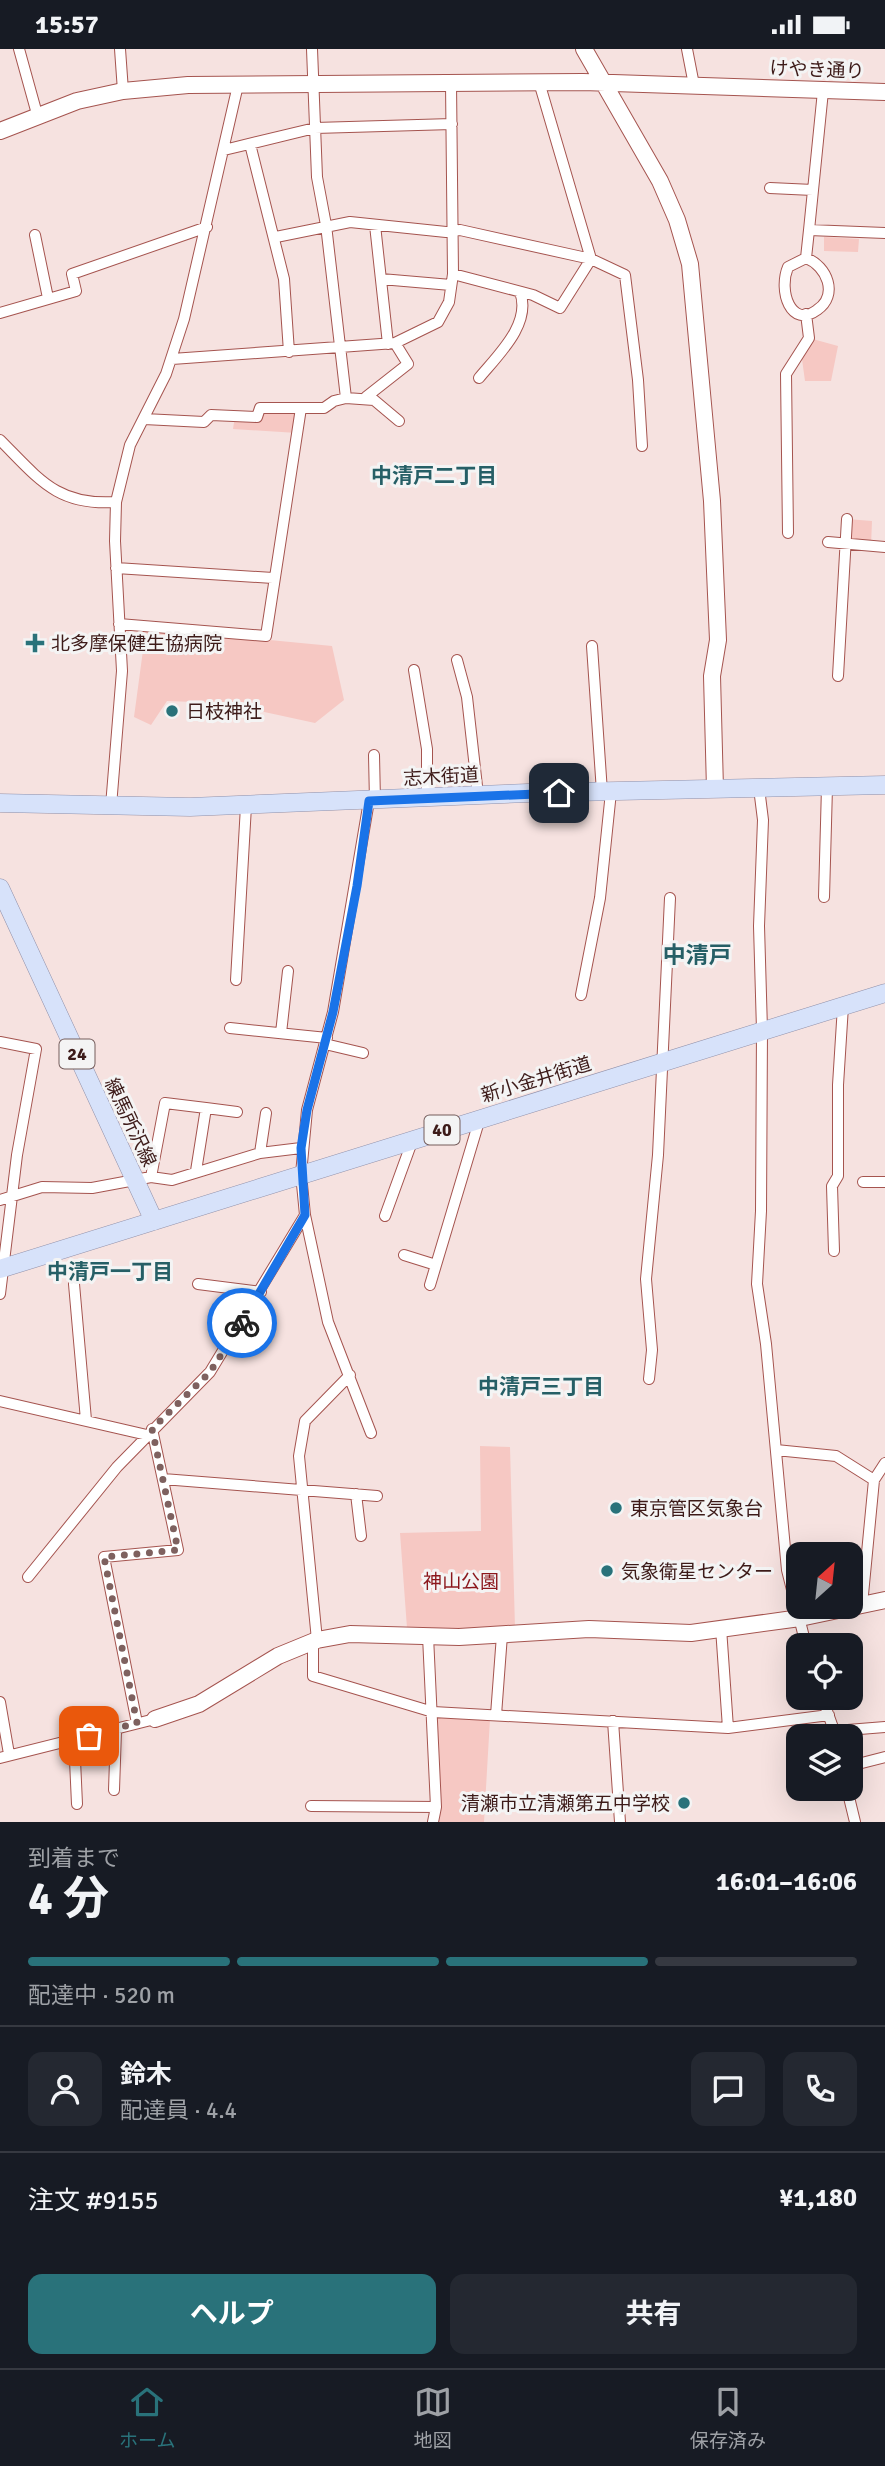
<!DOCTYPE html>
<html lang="ja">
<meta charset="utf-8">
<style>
:root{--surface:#171b24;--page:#242831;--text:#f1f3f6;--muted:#9ea1a6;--line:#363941;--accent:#29727a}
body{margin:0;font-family:Signika,"Noto Sans JP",sans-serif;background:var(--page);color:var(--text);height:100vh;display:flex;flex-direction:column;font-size:26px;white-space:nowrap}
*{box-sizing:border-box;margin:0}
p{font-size:23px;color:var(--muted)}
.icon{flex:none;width:38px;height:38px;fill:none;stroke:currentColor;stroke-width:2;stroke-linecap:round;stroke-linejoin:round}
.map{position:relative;height:1773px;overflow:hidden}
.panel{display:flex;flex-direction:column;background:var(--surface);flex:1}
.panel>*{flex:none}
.needle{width:46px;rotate:27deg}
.tools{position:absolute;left:786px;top:1493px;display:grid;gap:14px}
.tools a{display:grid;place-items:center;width:77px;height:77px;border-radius:14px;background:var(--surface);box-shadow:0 7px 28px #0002;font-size:35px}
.pin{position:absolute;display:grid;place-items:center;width:60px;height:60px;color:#fff;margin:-30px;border-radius:14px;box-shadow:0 4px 10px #0006}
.courier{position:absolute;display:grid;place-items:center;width:70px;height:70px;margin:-35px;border:5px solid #1a73e8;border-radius:50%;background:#fff;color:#222;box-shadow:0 2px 9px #0007}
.summary em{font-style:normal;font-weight:700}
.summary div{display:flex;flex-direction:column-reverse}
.summary{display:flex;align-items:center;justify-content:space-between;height:119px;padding:0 28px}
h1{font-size:46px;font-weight:700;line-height:52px}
.bar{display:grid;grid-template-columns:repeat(4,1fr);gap:10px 7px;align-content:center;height:84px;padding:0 28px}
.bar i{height:9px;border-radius:5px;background:var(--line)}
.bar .on{background:var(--accent)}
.bar p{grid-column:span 4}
.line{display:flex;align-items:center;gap:18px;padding:0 28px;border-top:2px solid var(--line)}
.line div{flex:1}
.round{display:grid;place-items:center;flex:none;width:74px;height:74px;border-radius:14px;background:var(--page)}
.cta{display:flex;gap:14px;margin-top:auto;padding:14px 28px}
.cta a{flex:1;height:80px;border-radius:14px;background:var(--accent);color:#fff;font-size:28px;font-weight:700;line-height:80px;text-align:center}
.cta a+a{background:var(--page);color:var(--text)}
.status{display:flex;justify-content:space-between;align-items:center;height:49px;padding:0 35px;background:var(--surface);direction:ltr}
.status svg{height:19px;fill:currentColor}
.tabs{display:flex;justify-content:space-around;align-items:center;height:98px;border-top:2px solid var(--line);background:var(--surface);font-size:19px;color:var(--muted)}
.tabs a{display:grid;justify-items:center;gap:4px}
.tabs .on{color:var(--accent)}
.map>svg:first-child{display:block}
</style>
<div class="status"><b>15:57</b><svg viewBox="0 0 49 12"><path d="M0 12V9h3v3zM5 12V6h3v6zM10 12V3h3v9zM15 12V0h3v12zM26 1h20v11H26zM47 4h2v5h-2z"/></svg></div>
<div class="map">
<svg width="885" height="1773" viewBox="0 0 885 1773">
<rect width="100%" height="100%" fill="#f6e2e0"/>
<path fill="#f6c8c3" d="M 824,188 L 859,190 L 858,203 L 824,202 Z
M 809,289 L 838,297 L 831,332 L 805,332 L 801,303 Z
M 260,359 L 301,359 L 297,384 L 233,380 L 235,367 L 257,368 Z
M 847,470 L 872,472 L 871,497 L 845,495 Z
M 146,579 L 332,597 L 344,651 L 315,674 L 223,654 L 167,652 L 151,676 L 134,668 Z
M 480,1397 L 510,1398 L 515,1579 L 460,1582 L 407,1579 L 400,1484 L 481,1482 Z
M 436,1666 L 490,1670 L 484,1773 L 437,1773 Z"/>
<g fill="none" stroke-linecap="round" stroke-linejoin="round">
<g stroke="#a5544f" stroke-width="12">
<path id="street" d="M 19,0 L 37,65
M 120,0 L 123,42
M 687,0 L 694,36
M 823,42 L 809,181 L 885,184
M 250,95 L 284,230 L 289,303
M 224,101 L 315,79 L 452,75
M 770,139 L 813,141
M 375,176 L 388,295
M 35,186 L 48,249
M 276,188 L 350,173 L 446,183 L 460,181 L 591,210 L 625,226 L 638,331 L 642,397
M 806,209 C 827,217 839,246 817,261 C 791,280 778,242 788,218 Z
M 806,209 L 809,181
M 453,225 L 533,246 L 560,259 L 591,210 L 539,33
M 381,230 L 451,236
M 0,264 L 76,242 L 72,225 L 207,178
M 172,310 L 395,294 L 438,273 L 449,253 L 453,225 L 451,34
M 479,329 C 497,307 532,275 520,243
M 366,348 L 408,315 L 395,294
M 346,349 L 374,351 L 399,372
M 144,370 L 204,373 L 211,366 L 257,368 L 260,359 L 301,359
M 0,391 C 39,430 57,457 116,453
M 788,484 L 786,325 L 809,289 L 806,265
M 828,493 L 885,498
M 116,519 L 273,529
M 119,575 L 266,587 L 301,359 L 324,359 L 334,352 L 346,349 L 326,176 L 317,128 L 312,0
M 592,597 L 602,743
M 457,611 L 467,648 L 478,746
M 414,621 L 427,700 L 427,749
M 838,627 L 847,470
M 374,706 L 375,752
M 759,739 L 763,771 L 759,877 L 762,981 L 761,1162 L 757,1235 L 766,1295 L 787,1521 L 806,1596
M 369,752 L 333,963 L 307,1061 L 301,1125 L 305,1166 L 328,1273 L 371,1384
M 111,757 L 122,622 L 115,492 L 116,453 L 130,396 L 166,325 L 184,270 L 238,36
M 824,848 L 827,738
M 236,931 L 246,757
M 581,946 L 600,849 L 611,743
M 230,979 L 327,989
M 281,984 L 288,922
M 0,993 L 36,1000 L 17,1106 L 0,1245
M 325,995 L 363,1004
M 206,1059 L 237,1063
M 260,1104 L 266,1064
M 151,1128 L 165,1054 L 206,1059 L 196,1122
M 863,1133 L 885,1133
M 0,1151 L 42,1138 L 92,1139 L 151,1128 L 172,1131 L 260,1104 L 301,1099
M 385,1167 L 413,1090
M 834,1202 L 832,1137 L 838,1127 L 838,1036 L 843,957
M 404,1206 L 436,1216
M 74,1235 L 86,1371
M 198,1235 L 261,1243
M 430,1236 L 480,1069
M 649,1330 L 652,1301 L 646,1230 L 658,1106 L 670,849
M 0,1352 L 147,1386
M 776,1401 L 836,1407 L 874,1431
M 163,1430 L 377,1447
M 356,1445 L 361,1487
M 28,1528 L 117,1418 L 210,1323 L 305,1166
M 862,1556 L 874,1431 L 885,1414
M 721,1579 L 728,1679
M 428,1587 L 436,1758 L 433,1773
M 317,1591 L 299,1407 L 305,1372 L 350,1326
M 313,1593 L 313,1627 L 433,1663 L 728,1679 L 829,1666
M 822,1648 L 836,1687
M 0,1653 L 9,1705
M 496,1666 L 502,1586
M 613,1672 L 620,1773
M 137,1674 L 104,1508 L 178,1501 L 152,1380
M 835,1682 L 885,1678
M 74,1689 L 77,1755
M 0,1709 L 155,1670
M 850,1717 L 885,1708
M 847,1740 L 855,1773
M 114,1741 L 116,1682
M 311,1757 L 436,1758"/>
</g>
<g stroke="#a5544f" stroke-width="18">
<path id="secondary" d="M 584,0 L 660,132 L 677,171 L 690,215 L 712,452 L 716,545 L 718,591 L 712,627 L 715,740
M 0,82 L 77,52 L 123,42 L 188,36 L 583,33 L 885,43
M 155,1670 L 199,1655 L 278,1607 L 317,1591 L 350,1585 L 459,1588 L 589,1580 L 691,1584 L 800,1569 L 885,1551"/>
</g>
<g stroke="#9090a9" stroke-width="19">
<path id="primary" d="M 0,754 L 190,758 L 528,744 L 885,736
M 0,839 L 154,1172
M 0,1220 L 885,944"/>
</g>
<use href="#street" stroke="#fff" stroke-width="10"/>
<use href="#secondary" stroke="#fff" stroke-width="16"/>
<use href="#primary" stroke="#d7e2fa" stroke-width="18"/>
</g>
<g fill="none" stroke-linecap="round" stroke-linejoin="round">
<path stroke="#7e615f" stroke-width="7" stroke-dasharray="0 12.6" d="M 89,1687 L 137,1674 L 104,1508 L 178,1501 L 152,1380 L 210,1323 L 242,1274"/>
<path stroke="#1a73e8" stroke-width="9" d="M 242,1274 L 305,1166 L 301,1099 L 307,1061 L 333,963 L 357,837 L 369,752 L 559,744"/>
</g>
<g fill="#29727a" stroke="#f4f4f4" stroke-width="2.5">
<path d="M31.5 583.5h7v7h7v7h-7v7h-7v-7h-7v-7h7z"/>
<circle cx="172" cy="662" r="7"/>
<circle cx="616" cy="1459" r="7"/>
<circle cx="607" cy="1522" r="7"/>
<circle cx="684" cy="1754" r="7"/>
</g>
<g text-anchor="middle" stroke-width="6" stroke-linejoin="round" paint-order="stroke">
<g fill="#f4f4f4" stroke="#745c5b" stroke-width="2">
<rect x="59.5" y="990.5" width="35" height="29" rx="5"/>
<rect x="424.5" y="1066.5" width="35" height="29" rx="5"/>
</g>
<g font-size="18" font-weight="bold" fill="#3d1b19">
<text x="77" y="1011">24</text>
<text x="442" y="1087">40</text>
</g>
<g font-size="19" fill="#3d1b19" stroke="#f4f4f4">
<text transform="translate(817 20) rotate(2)" y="7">けやき通り</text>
<text transform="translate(441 727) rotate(-3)" y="7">志木街道</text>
<text transform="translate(536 1030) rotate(-17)" y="7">新小金井街道</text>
<text transform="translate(131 1073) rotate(65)" y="7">練馬所沢線</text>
</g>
<g font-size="19" fill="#3d1b19" stroke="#f4f4f4" text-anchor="start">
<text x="51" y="601">北多摩保健生協病院</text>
<text x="186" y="669">日枝神社</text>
<text x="630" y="1466">東京管区気象台</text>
<text x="621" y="1529">気象衛星センター</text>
<text x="670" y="1761" text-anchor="end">清瀬市立清瀬第五中学校</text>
</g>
<g font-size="19" fill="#8b171c" stroke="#f4f4f4">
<text x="461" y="1539">神山公園</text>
</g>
<g font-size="21" font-weight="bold" fill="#265f66" stroke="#f4f4f4">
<text x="434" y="434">中清戸二丁目</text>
<text x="110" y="1230">中清戸一丁目</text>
<text x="541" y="1345">中清戸三丁目</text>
</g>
<g font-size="23" font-weight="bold" fill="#265f66" stroke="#f4f4f4">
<text x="697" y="914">中清戸</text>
</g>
</g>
</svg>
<div class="tools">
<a><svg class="needle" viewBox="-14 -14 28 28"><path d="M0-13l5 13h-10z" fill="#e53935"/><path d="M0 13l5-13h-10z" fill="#9ea1a6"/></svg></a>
<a><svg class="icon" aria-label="locate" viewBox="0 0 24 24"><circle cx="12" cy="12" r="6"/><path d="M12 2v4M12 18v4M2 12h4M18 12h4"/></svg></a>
<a><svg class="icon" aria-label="layers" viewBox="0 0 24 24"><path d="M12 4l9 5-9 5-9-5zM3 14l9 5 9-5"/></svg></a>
</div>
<div class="pin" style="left:89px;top:1687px;background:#ea580c"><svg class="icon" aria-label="bag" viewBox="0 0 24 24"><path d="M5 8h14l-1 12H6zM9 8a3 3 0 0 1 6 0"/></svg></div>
<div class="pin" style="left:559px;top:744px;background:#1f2937"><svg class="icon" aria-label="home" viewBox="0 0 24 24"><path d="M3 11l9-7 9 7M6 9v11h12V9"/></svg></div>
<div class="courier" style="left:242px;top:1274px"><svg class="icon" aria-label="bike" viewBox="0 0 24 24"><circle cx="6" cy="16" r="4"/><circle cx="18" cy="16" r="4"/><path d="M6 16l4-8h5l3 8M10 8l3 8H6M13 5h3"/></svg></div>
</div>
<section class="panel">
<div class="summary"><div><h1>4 分</h1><p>到着まで</p></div><em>16:01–16:06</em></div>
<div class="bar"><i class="on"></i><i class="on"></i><i class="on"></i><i></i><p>配達中 · 520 m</p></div>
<div class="line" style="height:126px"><a class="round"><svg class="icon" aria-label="person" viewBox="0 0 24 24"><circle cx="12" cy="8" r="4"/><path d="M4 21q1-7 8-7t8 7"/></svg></a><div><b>鈴木</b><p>配達員 · 4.4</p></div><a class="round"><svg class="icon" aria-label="chat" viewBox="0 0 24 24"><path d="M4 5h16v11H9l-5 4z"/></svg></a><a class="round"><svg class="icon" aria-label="phone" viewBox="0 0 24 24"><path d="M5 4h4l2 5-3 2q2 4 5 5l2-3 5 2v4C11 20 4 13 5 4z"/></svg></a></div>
<div class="line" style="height:91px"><div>注文 #9155</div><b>¥1,180</b></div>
<div class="cta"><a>ヘルプ</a><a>共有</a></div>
</section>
<nav class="tabs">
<a class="on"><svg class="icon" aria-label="home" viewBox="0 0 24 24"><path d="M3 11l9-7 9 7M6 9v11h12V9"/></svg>ホーム</a>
<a><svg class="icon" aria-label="map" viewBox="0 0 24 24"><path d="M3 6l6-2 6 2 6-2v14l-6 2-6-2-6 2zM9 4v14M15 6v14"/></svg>地図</a>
<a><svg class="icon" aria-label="saved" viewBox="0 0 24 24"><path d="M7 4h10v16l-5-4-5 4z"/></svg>保存済み</a>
</nav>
